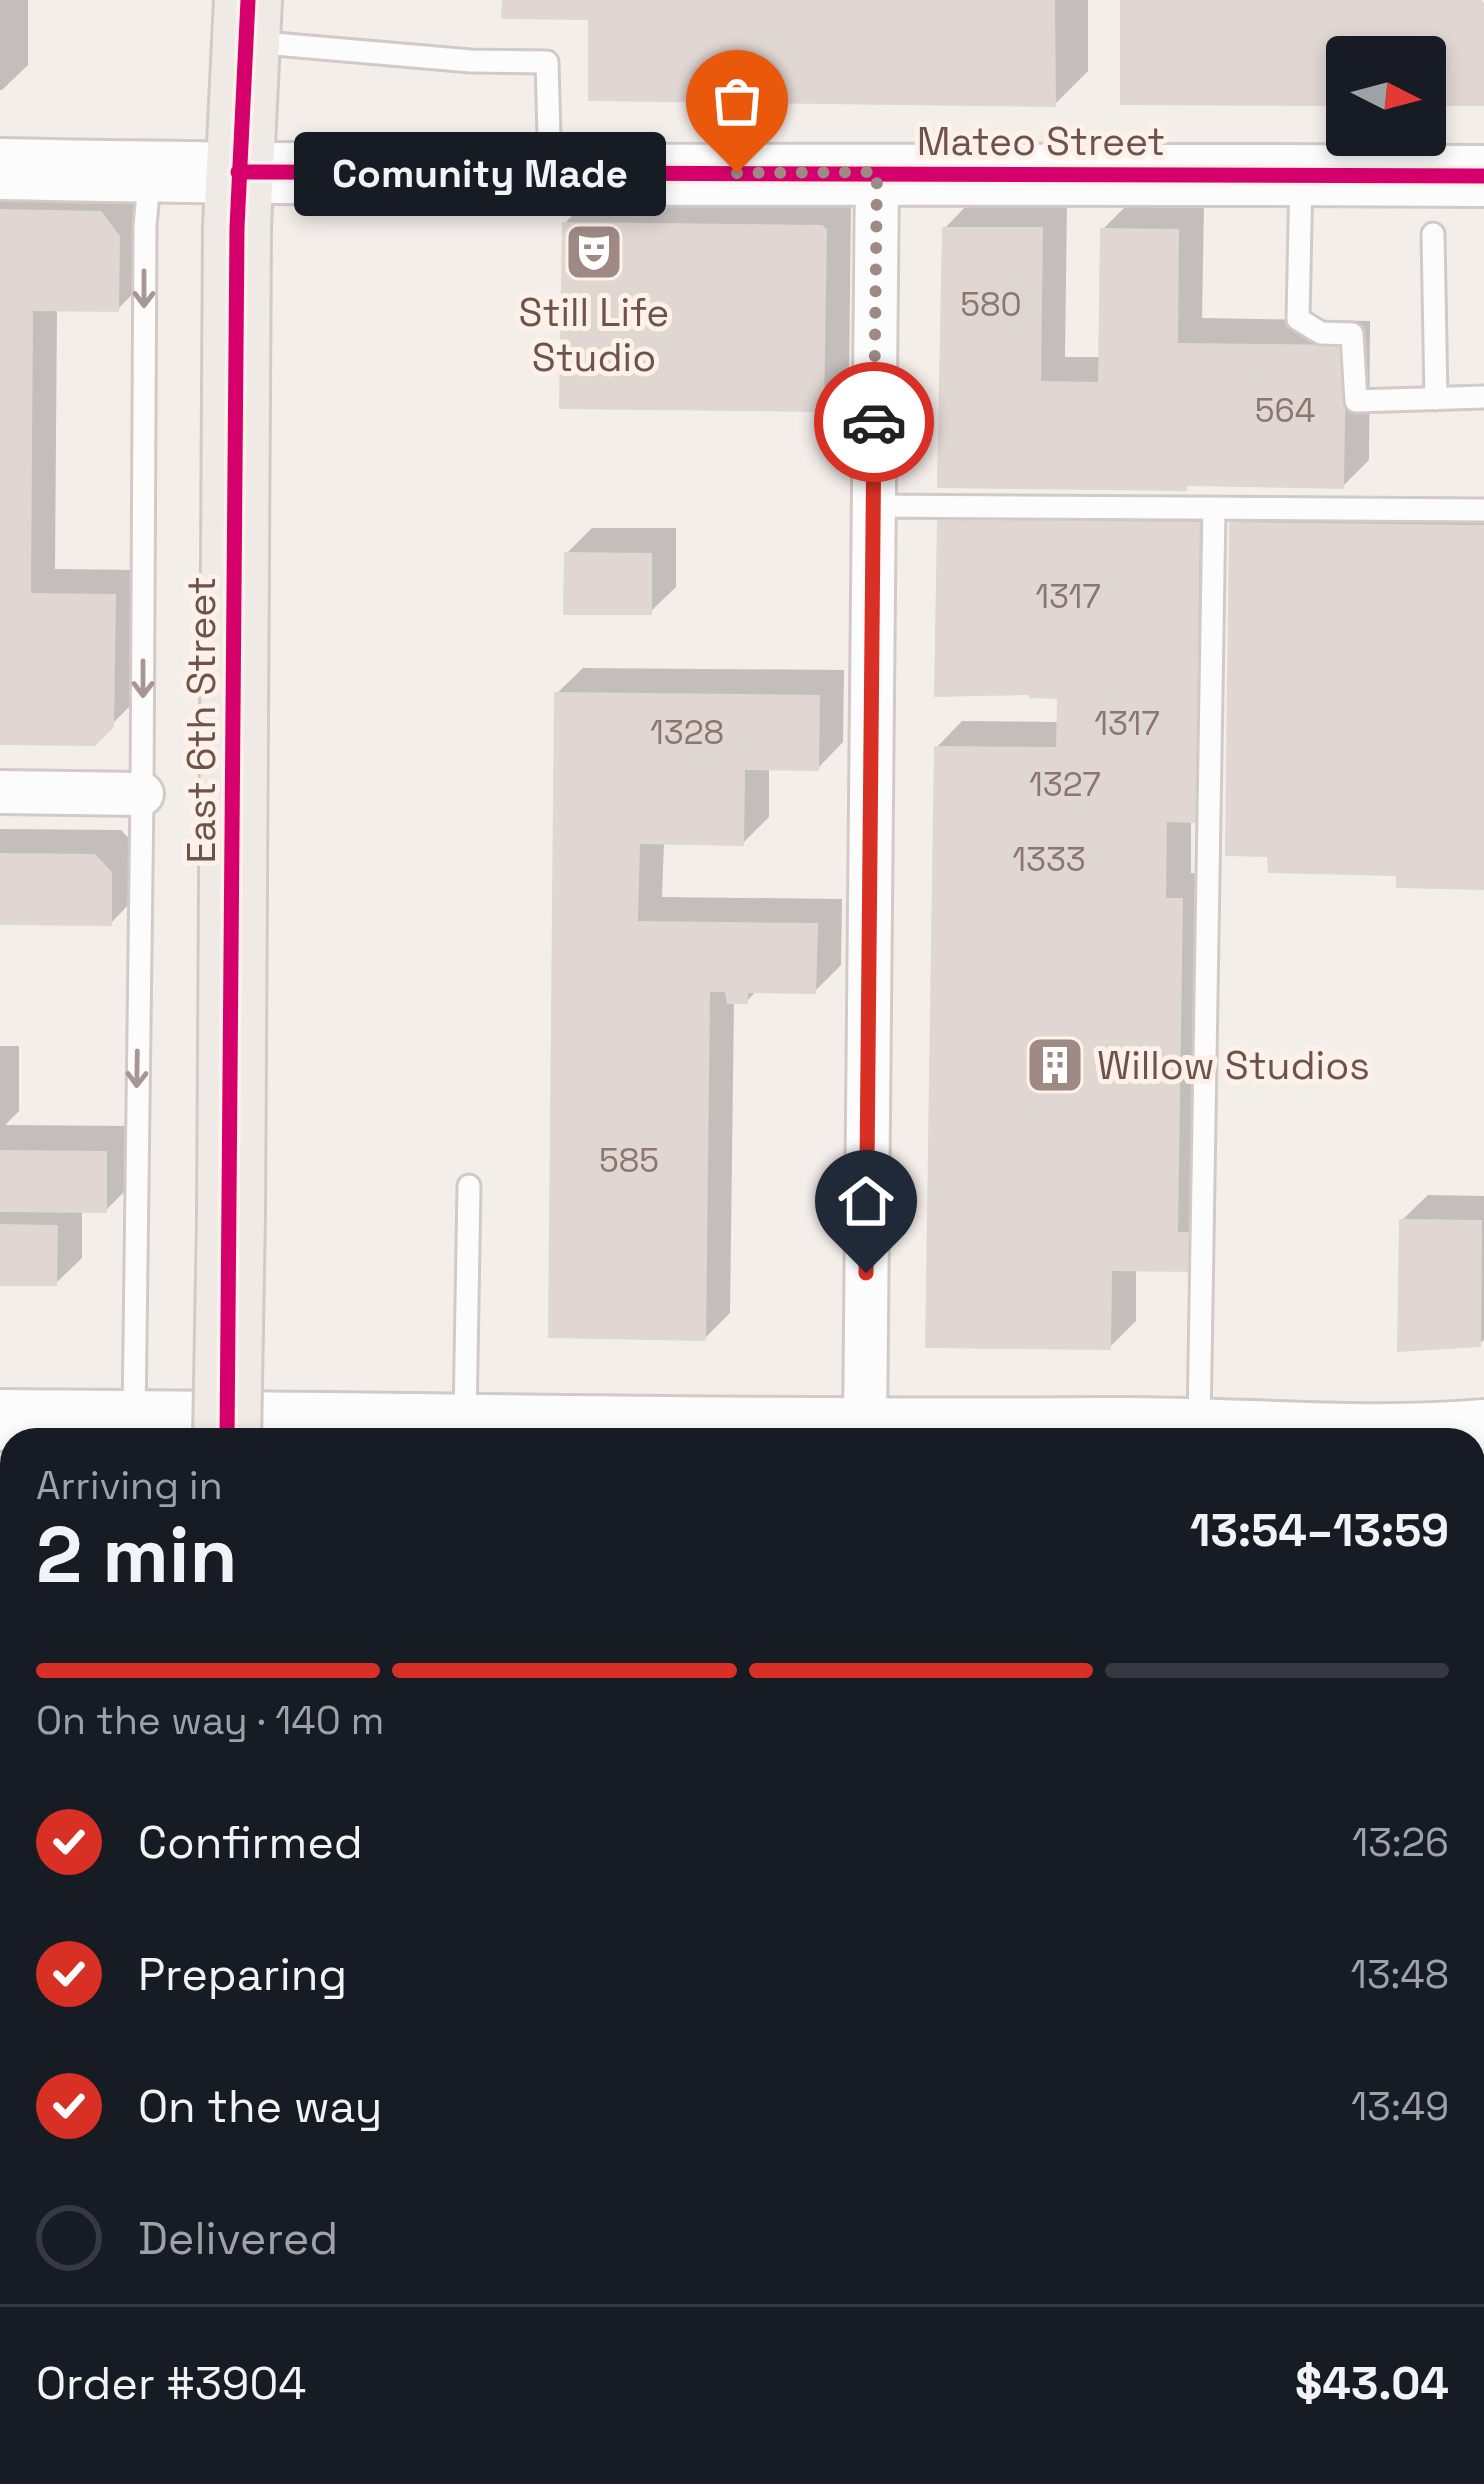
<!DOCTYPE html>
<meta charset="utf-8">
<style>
:root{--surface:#171b24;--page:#20242c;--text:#f1f3f6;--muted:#9ea1a6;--line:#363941;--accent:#d93025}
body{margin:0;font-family:"Space Grotesk",sans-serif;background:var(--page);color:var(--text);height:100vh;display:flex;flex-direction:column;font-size:45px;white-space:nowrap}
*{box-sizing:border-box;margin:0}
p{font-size:39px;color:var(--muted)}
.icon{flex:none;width:66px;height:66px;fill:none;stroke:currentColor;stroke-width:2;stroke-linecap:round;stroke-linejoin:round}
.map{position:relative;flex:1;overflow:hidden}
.side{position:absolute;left:0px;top:1428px;width:1485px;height:1056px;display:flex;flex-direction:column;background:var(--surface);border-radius:36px 36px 0 0;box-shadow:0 6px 18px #0003}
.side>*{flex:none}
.needle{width:78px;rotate:96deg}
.buttons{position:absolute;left:1326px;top:36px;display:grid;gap:24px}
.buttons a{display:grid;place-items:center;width:120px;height:120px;border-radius:12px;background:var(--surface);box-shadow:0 6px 18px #0003;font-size:60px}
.pin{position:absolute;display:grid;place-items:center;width:102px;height:102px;color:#fff;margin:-123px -51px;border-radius:50% 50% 50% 0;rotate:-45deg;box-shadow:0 0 12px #0007}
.pin .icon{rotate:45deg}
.courier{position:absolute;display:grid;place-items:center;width:120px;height:120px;margin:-60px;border:9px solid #d93025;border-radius:50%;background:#fff;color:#222;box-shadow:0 3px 15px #0007}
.bubble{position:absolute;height:84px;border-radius:12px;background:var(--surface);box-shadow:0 6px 18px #0003;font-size:39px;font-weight:800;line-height:84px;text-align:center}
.summary em{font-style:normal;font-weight:800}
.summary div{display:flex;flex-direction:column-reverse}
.summary{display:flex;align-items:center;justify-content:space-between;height:204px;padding:0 36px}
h1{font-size:78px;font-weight:800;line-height:90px}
.bar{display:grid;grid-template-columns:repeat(4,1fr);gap:18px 12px;align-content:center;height:144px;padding:0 36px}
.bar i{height:15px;border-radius:9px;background:var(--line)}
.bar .selected{background:var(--accent)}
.bar p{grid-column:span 4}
.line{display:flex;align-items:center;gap:30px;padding:0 36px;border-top:3px solid var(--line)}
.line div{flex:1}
ol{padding:0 36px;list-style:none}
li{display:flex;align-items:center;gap:36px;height:132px}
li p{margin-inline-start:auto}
li .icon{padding:12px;border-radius:50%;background:var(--accent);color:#fff;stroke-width:4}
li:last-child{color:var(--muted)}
li i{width:66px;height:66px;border:6px solid var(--line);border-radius:50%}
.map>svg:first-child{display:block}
</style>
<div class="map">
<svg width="1484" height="2484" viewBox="0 0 1484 2484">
<rect width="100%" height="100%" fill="#f4eeea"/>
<path fill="#0003" d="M 0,0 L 28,0 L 28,65 L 2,90 L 0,90 Z
M 505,0 L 1088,0 L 1088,71 L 1055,104 Z
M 0,184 L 127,187 L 144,209 L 143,283 L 118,309 L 57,308 L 55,569 L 140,570 L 138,698 L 93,743 L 0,741 Z
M 590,197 L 851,203 L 849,383 L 823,409 L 565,223 Z
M 970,202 L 1067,202 L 1065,357 L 1100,357 L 1103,229 L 1129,203 L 1204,205 L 1202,318 L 1370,321 L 1369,460 L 1343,486 L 1190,483 L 1186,488 L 940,485 L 945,228 Z
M 965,494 L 1225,497 L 1221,794 L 1195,820 L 1191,820 L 1191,873 L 1207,874 L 1203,1207 L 1214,1207 L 1213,1243 L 1187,1269 L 1136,1268 L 1136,1321 L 1110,1347 L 937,747 L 962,721 L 1059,722 L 1060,696 L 940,520 Z
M 1257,498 L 1484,500 L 1484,887 L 1399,873 L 1232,523 Z
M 592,528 L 676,528 L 676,587 L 650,612 L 567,553 Z
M 583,668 L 844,670 L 843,742 L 818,768 L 769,767 L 769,817 L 743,843 L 664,842 L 662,897 L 842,899 L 841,965 L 815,991 L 757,990 L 747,1001 L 734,1001 L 730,1313 L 705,1338 L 557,693 Z
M 0,829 L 121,830 L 136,846 L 136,897 L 111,923 L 0,922 Z
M 0,1046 L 19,1046 L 19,1111 L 5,1125 L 132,1126 L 131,1185 L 106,1210 L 82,1210 L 82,1258 L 56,1283 L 0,1283 Z
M 1428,1195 L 1484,1196 L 1484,1340 L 1479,1344 L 1402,1220 Z
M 1473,1657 L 1484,1673 L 1484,1886 L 1473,1896 Z"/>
<path fill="#e0d6d2" d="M 502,0 L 1055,0 L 1056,107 L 588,101 L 588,20 L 501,19 Z
M 1120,0 L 1481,0 L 1484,3 L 1484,106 L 1425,106 L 1425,57 L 1347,57 L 1347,106 L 1120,105 Z
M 0,209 L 101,211 L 120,236 L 119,312 L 33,311 L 31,593 L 116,594 L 114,727 L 95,746 L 0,745 Z
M 562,222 L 822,225 L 827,229 L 824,412 L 559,409 Z
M 942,227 L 1043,227 L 1041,381 L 1098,382 L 1100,228 L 1179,229 L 1178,343 L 1346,345 L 1344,489 L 1187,486 L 1187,491 L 937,488 Z
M 937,518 L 1200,522 L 1196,823 L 1167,822 L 1166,898 L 1183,898 L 1178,1232 L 1189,1232 L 1189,1272 L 1112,1271 L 1111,1350 L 925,1348 L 934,746 L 1056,747 L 1057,699 L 1029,698 L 1029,695 L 934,697 Z
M 1229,522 L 1484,525 L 1484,890 L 1396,888 L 1396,876 L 1268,873 L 1267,857 L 1225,856 Z
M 564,552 L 652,553 L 652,615 L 563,615 Z
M 554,692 L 820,695 L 819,771 L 745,770 L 744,846 L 640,844 L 638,921 L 818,923 L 816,994 L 748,993 L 748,1004 L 727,1004 L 725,992 L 710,992 L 706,1341 L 548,1338 Z
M 0,853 L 95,854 L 112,872 L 112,926 L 0,925 Z
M 0,1150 L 107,1151 L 107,1213 L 0,1212 Z
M 1399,1219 L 1482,1220 L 1481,1347 L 1397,1352 Z
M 0,1224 L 58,1225 L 57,1286 L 0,1286 Z
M 1484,1690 L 1484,1886 L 1473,1894 L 1473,1711 L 1483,1704 L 1477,1696 Z"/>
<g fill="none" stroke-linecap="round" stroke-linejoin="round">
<g stroke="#d3cac6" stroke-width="27">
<path id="lane" d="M 252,42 L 471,61 L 547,62 L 550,173
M 1301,176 L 1298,319 L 1321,333 L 1352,334 L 1356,401 L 1484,397
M 1433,234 L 1436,399
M 873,506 L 1484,510
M 134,1419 L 142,794 L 145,225 L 150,173
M 465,1419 L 469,1186
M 1199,1425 L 1214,508
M 1473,1570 L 1484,1570
M 1473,1932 L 1484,1924"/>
</g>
<g stroke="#d3cac6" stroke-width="48">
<path id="street" d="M 0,792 L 142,794
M 865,1430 L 877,173
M 0,1991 L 12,1955"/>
</g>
<g stroke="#d3cac6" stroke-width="66">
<path id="secondary" d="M 0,169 C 495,179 989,172 1484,176
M 0,1420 C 370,1422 741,1431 1111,1428 C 1235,1427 1361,1441 1484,1430"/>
</g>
<g stroke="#d3c9c7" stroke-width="72">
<path id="primary" d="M 231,1216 L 237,227 L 248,0
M 158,2484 L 160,2472"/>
</g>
<use href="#lane" stroke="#fdfcfc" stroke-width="21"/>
<use href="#street" stroke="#fdfcfc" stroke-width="42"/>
<use href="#secondary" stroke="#fdfcfc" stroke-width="60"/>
<use href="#primary" stroke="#f0eae6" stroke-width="66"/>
<g stroke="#e3e1e3" stroke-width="14">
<path id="rail" d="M 1473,2399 L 1484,2398
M 1473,2427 L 1484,2426
M 426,2484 L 554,2472
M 790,2484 L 935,2472"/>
</g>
<use href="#rail" stroke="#fdf2ea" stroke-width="9" stroke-dasharray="27" stroke-linecap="butt"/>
<g stroke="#d3c9c7" stroke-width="72" stroke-linecap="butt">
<path id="primary-bridge" d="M 227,1440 L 231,1216"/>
</g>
<use href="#primary-bridge" stroke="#f0eae6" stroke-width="66"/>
<g stroke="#fdf2ea" stroke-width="22">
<path id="cycleway" d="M 238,172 L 1484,176
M 227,1440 L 237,227 L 248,0"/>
</g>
<use href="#cycleway" stroke="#d6006c" stroke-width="15"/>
</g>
<defs><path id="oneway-shaft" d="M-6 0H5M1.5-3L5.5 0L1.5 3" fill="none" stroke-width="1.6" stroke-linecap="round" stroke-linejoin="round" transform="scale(3)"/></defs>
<g stroke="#a89693">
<use href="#oneway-shaft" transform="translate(144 289) rotate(90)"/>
<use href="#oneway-shaft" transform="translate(143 679) rotate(90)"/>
<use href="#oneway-shaft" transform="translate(137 1069) rotate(91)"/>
</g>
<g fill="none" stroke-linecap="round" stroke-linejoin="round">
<path stroke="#9e8984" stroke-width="12" stroke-dasharray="0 21.6" d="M 737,173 L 877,172 L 874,422"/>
<path stroke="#d93025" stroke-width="15" d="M 866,1273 L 874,422"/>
</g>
<defs>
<g id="theatre-square" transform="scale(3)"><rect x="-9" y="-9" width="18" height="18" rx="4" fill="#9e8984" stroke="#fdf2ea"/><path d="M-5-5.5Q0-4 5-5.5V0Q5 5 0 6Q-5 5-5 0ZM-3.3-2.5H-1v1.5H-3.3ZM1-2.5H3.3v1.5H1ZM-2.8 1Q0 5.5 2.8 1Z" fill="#fff"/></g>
<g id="building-square" transform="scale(3)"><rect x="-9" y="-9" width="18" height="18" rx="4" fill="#9e8984" stroke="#fdf2ea"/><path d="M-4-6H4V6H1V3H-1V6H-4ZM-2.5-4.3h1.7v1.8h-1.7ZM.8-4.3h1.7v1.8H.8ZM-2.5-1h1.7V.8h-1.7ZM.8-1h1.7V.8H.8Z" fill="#fff"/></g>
</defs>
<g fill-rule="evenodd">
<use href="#theatre-square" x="594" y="252"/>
<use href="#building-square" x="1055" y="1065"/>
</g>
<g text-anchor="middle" stroke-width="10" stroke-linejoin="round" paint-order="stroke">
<g font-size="33" fill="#8d7570">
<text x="991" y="316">580</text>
<text x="1285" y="422">564</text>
<text x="1068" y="608">1317</text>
<text x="1127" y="735">1317</text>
<text x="687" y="744">1328</text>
<text x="1065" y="796">1327</text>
<text x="1049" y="871">1333</text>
<text x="629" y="1172">585</text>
</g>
<g font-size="39" fill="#6f524d" stroke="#fdf2ea">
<text x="1041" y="155">Mateo Street</text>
<text transform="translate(201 720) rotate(-90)" y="14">East 6th Street</text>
</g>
<g font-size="39" fill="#6f524d" stroke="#fdf2ea">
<text x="594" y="326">Still Life<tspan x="594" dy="45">Studio</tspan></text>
<text x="1097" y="1079" text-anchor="start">Willow Studios</text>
</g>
</g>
</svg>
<div class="buttons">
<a><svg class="needle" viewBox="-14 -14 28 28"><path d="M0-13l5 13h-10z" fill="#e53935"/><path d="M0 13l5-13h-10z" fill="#9ea1a6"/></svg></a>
</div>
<div class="pin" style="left:737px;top:173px;background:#ea580c"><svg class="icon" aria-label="bag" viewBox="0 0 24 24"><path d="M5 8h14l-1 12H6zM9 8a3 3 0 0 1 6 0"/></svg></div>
<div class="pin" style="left:866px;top:1273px;background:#1f2937"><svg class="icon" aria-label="home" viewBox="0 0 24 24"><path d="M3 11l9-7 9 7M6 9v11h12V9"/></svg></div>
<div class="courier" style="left:874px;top:422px"><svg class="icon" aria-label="car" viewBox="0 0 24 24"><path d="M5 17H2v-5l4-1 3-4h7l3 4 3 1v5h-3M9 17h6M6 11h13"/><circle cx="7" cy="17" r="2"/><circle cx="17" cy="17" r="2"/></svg></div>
<div class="bubble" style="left:294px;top:132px;width:372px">Comunity Made</div>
<section class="side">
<div class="summary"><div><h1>2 min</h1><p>Arriving in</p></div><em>13:54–13:59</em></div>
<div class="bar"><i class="selected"></i><i class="selected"></i><i class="selected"></i><i></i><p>On the way · 140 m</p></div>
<ol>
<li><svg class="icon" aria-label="check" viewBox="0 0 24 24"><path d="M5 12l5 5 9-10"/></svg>Confirmed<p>13:26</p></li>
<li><svg class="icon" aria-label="check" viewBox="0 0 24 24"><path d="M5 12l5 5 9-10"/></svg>Preparing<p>13:48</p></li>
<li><svg class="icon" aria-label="check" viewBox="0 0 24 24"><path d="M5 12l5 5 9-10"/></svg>On the way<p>13:49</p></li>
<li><i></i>Delivered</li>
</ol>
<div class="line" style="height:156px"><div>Order #3904</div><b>$43.04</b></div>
</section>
</div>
